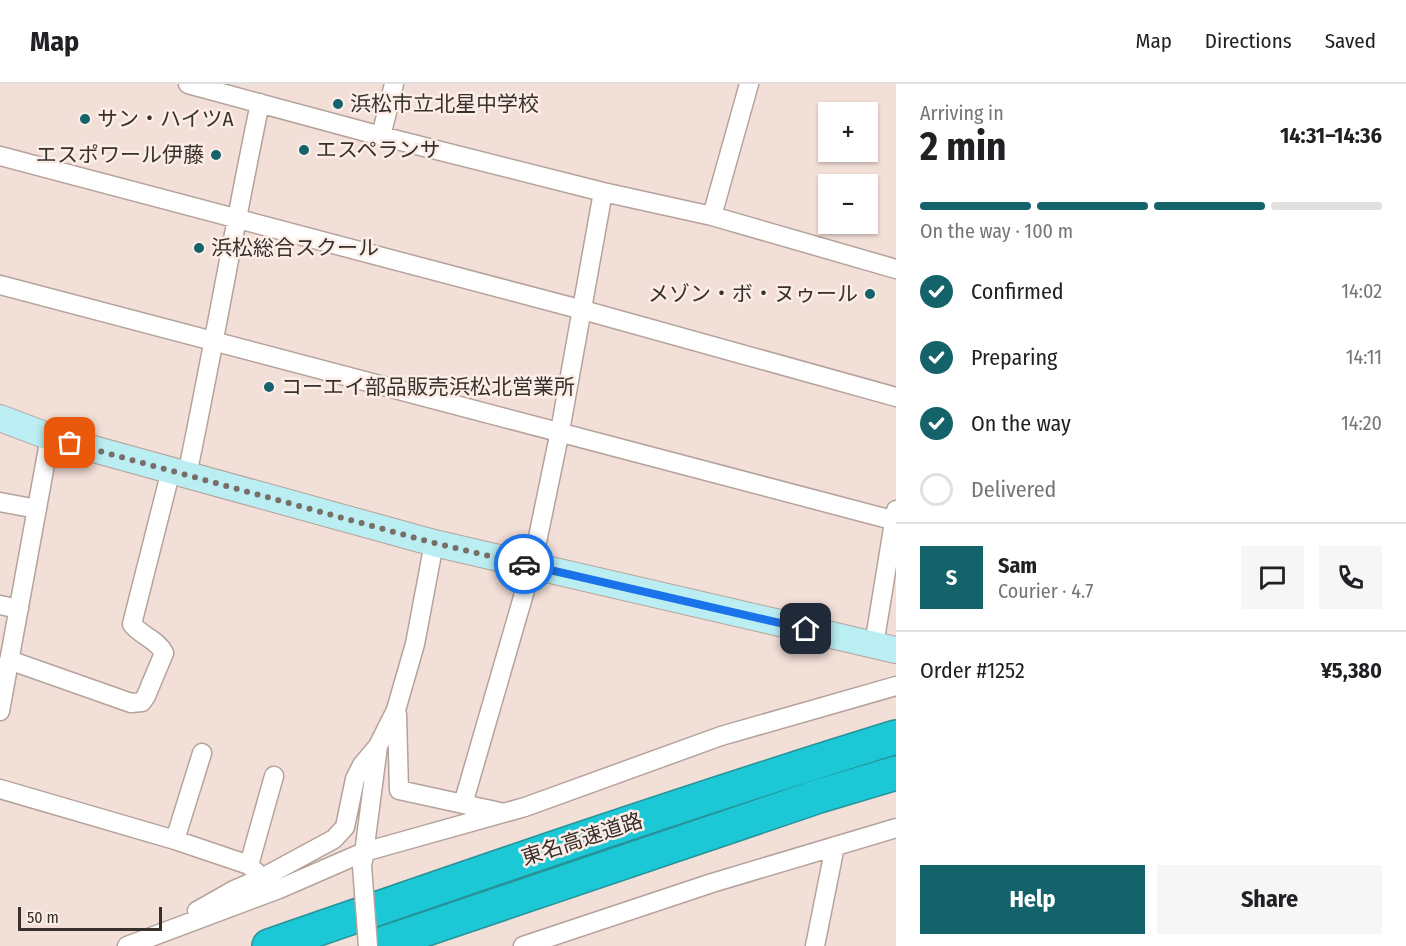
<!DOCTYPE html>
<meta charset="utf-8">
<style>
:root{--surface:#fff;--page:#f6f6f6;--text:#202124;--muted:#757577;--line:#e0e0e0;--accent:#14636a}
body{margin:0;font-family:"Fira Sans Condensed","Noto Sans JP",sans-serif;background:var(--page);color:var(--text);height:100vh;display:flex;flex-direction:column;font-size:22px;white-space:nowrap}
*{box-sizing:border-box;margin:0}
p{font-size:20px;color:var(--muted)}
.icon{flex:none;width:33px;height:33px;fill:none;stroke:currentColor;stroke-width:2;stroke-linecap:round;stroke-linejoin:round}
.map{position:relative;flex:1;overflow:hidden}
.drawer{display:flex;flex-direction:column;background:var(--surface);width:510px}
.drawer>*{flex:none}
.controls{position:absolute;left:818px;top:18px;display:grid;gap:12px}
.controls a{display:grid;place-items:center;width:60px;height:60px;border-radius:0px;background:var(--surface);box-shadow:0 2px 4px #0004;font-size:30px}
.scale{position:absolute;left:18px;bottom:15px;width:144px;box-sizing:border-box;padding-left:6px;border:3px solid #38302d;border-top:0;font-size:16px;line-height:21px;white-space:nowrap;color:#38302d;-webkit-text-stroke:4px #fdede7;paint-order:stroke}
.pin{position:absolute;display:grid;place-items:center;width:51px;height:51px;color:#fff;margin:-26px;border-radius:12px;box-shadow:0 3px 9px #0006}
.courier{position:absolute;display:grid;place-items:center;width:60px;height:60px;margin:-30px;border:4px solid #1a73e8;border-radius:50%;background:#fff;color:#222;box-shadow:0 2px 8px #0007}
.headline em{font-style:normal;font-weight:700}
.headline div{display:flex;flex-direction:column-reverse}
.headline{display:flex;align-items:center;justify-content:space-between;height:102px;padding:0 24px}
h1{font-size:39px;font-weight:700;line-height:45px}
.bar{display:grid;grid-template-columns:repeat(4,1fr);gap:9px 6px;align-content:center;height:72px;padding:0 24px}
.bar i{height:8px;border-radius:4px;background:var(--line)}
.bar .selected{background:var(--accent)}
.bar p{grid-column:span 4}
.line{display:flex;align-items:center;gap:15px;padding:0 24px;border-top:2px solid var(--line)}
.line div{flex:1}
.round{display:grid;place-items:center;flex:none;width:63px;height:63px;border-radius:0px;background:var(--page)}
ol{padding:0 24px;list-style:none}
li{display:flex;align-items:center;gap:18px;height:66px}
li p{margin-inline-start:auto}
li .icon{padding:6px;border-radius:50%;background:var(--accent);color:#fff;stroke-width:4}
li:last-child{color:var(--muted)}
li i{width:33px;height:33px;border:3px solid var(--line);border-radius:50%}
.action{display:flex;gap:12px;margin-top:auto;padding:12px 24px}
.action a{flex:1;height:69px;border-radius:0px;background:var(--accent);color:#fff;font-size:24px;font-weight:700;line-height:69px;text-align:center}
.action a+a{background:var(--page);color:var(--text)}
header{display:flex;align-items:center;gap:36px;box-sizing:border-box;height:84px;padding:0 30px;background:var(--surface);border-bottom:2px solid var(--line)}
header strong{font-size:28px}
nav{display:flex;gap:33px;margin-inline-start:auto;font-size:21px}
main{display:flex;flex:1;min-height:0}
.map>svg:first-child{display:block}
</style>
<header>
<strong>Map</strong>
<nav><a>Map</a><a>Directions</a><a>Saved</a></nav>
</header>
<main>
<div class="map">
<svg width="896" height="862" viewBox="0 0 896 862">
<rect width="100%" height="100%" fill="#f2dfd7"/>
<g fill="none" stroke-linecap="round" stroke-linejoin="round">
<g stroke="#b5a39b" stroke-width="21">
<path id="minor" d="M 188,0 L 381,52 L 603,108 L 712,132 L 896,185
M 381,52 L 394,0
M 0,72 L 583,226 L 896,313
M 712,132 L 749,0
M 0,201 L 896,437
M 187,391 C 213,267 234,143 260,19
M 0,418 L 37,425
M 0,521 L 19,525
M 874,561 L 896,426
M 9,576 L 131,619 L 142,618 L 146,612 L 164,569 C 157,555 141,552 132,540 L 171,386
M 0,627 L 50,353
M 397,630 L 399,706 L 500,728
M 0,705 L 175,756 L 249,781 L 262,794 L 334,755 L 345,743 L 355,695 L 362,681 L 378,662
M 463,720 L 532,482 L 560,347 L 603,108
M 175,756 L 202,669
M 363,777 L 378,662 L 396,626 L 415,560 L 434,459
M 249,781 L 274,692
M 197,827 L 234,806 L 262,794
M 127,862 L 279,805 L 364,768 L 525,723 L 721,652 L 896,602
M 523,862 L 712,799 L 896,744
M 815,862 L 835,762"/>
</g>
<g stroke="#b5a39b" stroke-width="28">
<path id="secondary" d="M 0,334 L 50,353 L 434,459 L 896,566"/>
</g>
<g stroke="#26939a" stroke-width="36">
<path id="motorway" d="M 269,862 C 477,790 685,718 896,653
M 376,862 L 819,712 L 896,689"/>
</g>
<use href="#minor" stroke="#fff" stroke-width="18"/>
<use href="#secondary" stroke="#bbeef2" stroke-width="26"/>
<use href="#motorway" stroke="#1cc8d5" stroke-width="33"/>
<g stroke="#b5a39b" stroke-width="21" stroke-linecap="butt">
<path id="minor-bridge" d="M 362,782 L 368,862"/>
</g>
<use href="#minor-bridge" stroke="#fff" stroke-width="18"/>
</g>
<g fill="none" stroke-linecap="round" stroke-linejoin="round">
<path stroke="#796d68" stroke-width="6" stroke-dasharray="0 10.8" d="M 70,359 L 434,459 L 524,480"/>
<path stroke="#1a73e8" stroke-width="8" d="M 524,480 L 806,545"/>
</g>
<g fill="#14636a" stroke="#fdede7" stroke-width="2">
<circle cx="338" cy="20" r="6"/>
<circle cx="85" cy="35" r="6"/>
<circle cx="304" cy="66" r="6"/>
<circle cx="216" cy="71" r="6"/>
<circle cx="199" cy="164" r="6"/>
<circle cx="870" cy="210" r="6"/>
<circle cx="269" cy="303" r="6"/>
</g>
<g text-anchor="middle" stroke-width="5" stroke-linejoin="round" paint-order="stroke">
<g font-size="21" fill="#38302d" stroke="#fdede7" text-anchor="start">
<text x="350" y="27">浜松市立北星中学校</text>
<text x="97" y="42">サン・ハイツA</text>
<text x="316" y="73">エスペランサ</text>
<text x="204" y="78" text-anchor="end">エスポワール伊藤</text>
<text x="211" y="171">浜松総合スクール</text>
<text x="858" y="217" text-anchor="end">メゾン・ボ・ヌゥール</text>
<text x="281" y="310">コーエイ部品販売浜松北営業所</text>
</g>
<g font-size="21" fill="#38302d" stroke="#fdede7">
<text transform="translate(582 755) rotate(-18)" y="7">東名高速道路</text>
</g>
</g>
</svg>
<div class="controls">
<a>+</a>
<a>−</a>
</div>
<div class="scale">50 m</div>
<div class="pin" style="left:70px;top:359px;background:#ea580c"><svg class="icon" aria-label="bag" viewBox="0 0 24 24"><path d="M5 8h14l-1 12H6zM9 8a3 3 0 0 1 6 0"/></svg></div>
<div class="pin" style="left:806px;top:545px;background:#1f2937"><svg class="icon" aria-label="home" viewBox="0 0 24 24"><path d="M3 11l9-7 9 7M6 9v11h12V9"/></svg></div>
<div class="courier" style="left:524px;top:480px"><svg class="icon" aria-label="car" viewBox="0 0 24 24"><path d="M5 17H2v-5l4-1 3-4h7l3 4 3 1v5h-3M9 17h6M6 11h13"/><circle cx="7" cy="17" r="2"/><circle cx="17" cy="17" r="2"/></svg></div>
</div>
<section class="drawer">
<div class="headline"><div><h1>2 min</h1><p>Arriving in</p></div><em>14:31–14:36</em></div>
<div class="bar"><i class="selected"></i><i class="selected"></i><i class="selected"></i><i></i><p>On the way · 100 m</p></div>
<ol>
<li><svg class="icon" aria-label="check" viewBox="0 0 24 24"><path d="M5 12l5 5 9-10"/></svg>Confirmed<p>14:02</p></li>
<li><svg class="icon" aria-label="check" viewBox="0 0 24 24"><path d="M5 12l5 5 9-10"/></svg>Preparing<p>14:11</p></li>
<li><svg class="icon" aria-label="check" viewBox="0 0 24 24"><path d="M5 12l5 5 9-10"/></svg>On the way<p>14:20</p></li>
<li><i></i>Delivered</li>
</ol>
<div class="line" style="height:108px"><b class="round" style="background:var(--accent);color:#fff">S</b><div><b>Sam</b><p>Courier · 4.7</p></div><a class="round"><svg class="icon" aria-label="chat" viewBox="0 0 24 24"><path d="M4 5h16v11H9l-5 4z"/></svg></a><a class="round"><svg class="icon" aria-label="phone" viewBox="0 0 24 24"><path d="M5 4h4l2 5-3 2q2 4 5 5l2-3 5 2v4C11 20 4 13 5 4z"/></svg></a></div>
<div class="line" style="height:78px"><div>Order #1252</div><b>¥5,380</b></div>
<div class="action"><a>Help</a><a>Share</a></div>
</section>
</main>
